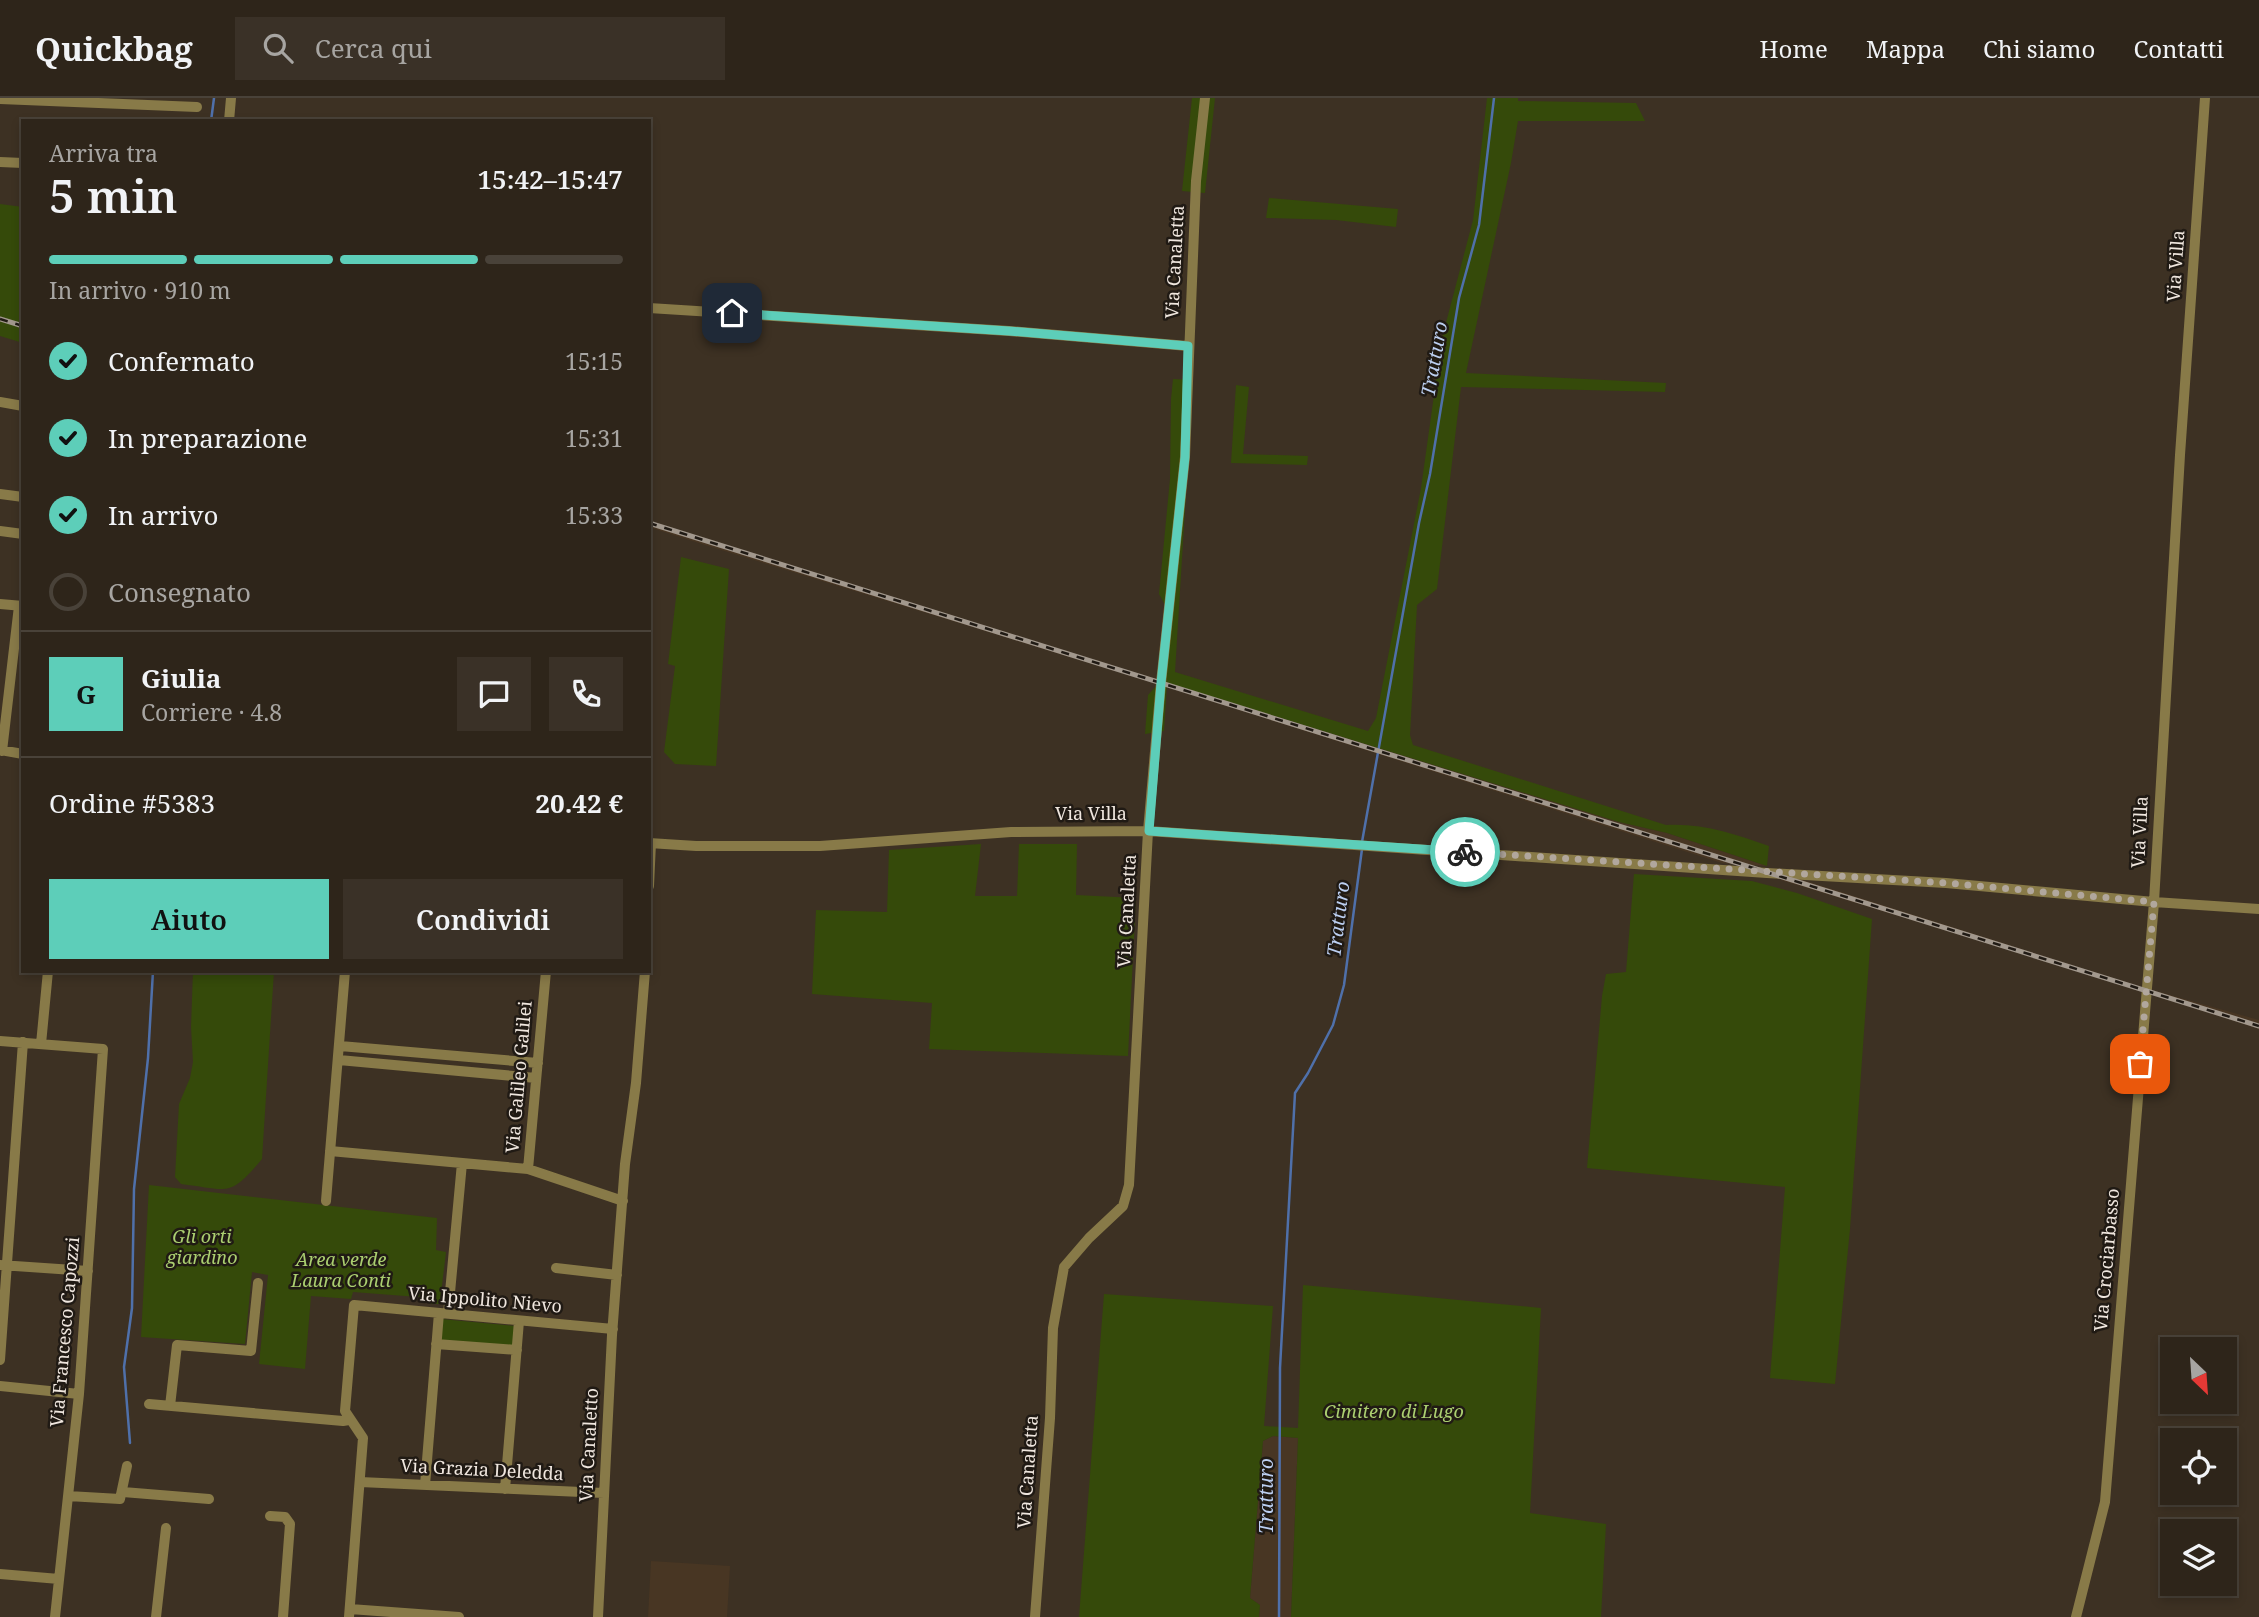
<!DOCTYPE html>
<html lang="it">
<meta charset="utf-8">
<style>
:root{--surface:#2e251a;--page:#3a3127;--text:#f1f3f6;--muted:#a7a5a2;--line:#494239;--accent:#5dceb9}
body{margin:0;font-family:"Noto Serif",serif;background:var(--page);color:var(--text);height:100vh;display:flex;flex-direction:column;font-size:26px;white-space:nowrap}
*{box-sizing:border-box;margin:0}
p{font-size:23px;color:var(--muted)}
.icon{flex:none;width:38px;height:38px;fill:none;stroke:currentColor;stroke-width:2;stroke-linecap:round;stroke-linejoin:round}
.map{position:relative;flex:1;overflow:hidden}
.drawer{position:absolute;left:21px;top:21px;width:630px;height:854px;display:flex;flex-direction:column;background:var(--surface);border-radius:0px;box-shadow:0 4px 10px #0003,0 0 0 2px var(--line)}
.drawer>*{flex:none}
.needle{width:46px;rotate:155deg}
.fabs{position:absolute;left:2160px;top:1239px;display:grid;gap:14px}
.fabs a{display:grid;place-items:center;width:77px;height:77px;border-radius:0px;background:var(--surface);box-shadow:0 4px 10px #0003,0 0 0 2px var(--line);font-size:35px}
.pin{position:absolute;display:grid;place-items:center;width:60px;height:60px;color:#fff;margin:-30px;border-radius:14px;box-shadow:0 4px 10px #0006}
.courier{position:absolute;display:grid;place-items:center;width:70px;height:70px;margin:-35px;border:5px solid #5dceb9;border-radius:50%;background:#fff;color:#222;box-shadow:0 2px 9px #0007}
.overview em{font-style:normal;font-weight:600}
.overview div{display:flex;flex-direction:column-reverse}
.overview{display:flex;align-items:center;justify-content:space-between;height:119px;padding:0 28px}
h1{font-size:46px;font-weight:600;line-height:52px}
.bar{display:grid;grid-template-columns:repeat(4,1fr);gap:10px 7px;align-content:center;height:84px;padding:0 28px}
.bar i{height:9px;border-radius:5px;background:var(--line)}
.bar .on{background:var(--accent)}
.bar p{grid-column:span 4}
.line{display:flex;align-items:center;gap:18px;padding:0 28px;border-top:2px solid var(--line)}
.line div{flex:1}
.round{display:grid;place-items:center;flex:none;width:74px;height:74px;border-radius:0px;background:var(--page)}
ol{padding:0 28px;list-style:none}
li{display:flex;align-items:center;gap:21px;height:77px}
li p{margin-inline-start:auto}
li .icon{padding:7px;border-radius:50%;background:var(--accent);color:#111;stroke-width:4}
li:last-child{color:var(--muted)}
li i{width:38px;height:38px;border:4px solid var(--line);border-radius:50%}
.primary-button{display:flex;gap:14px;margin-top:auto;padding:14px 28px}
.primary-button a{flex:1;height:80px;border-radius:0px;background:var(--accent);color:#111;font-size:28px;font-weight:600;line-height:80px;text-align:center}
.primary-button a+a{background:var(--page);color:var(--text)}
header{display:flex;align-items:center;gap:42px;box-sizing:border-box;height:98px;padding:0 35px;background:var(--surface);border-bottom:2px solid var(--line)}
header strong{font-size:33px}
nav{display:flex;gap:38px;margin-inline-start:auto;font-size:24px}
.search{width:490px;height:63px;background:var(--page);display:flex;align-items:center;gap:18px;box-sizing:border-box;padding:0 24px;border-radius:0px;color:var(--muted);font-size:26px}
.map>svg:first-child{display:block}
</style>
<header>
<strong>Quickbag</strong>
<div class="search"><svg class="icon" aria-label="search" viewBox="0 0 24 24"><circle cx="10" cy="10" r="6"/><path d="M15 15l6 6"/></svg>Cerca qui</div>
<nav><a>Home</a><a>Mappa</a><a>Chi siamo</a><a>Contatti</a></nav>
</header>
<div class="map">
<svg width="2259" height="1519" viewBox="0 0 2259 1519">
<rect width="100%" height="100%" fill="#3d3123"/>
<path fill="#483623" d="M 649,423 L 1159,582 L 1158,586 L 705,447 L 649,429 Z
M 1167,585 L 1619,724 L 1667,735 L 1767,768 L 1722,765 L 1167,589 Z
M 1800,781 L 2141,889 L 2141,892 L 1781,782 Z
M 2152,892 L 2259,922 L 2259,931 L 2151,895 Z
M 1273,1338 L 1298,1340 L 1291,1519 L 1259,1519 L 1260,1507 L 1250,1500 L 1263,1343 Z
M 651,1463 L 730,1468 L 727,1519 L 648,1519 Z"/>
<path fill="#354a0a" d="M 1192,0 L 1215,0 L 1205,95 L 1182,93 Z
M 1487,0 L 1518,0 L 1518,3 L 1636,5 L 1645,23 L 1518,23 L 1511,65 L 1466,275 L 1666,285 L 1665,294 L 1461,289 L 1437,491 L 1417,507 L 1410,637 L 1413,647 L 1666,727 C 1703,725 1735,736 1769,748 L 1767,768 L 1667,735 L 1619,724 L 1167,585 L 1164,633 L 1145,636 L 1148,597 L 1158,586 L 1165,507 L 1159,496 L 1170,381 L 1171,301 L 1173,281 L 1193,282 L 1175,574 L 1368,633 L 1376,620 L 1421,390 L 1442,240 L 1473,122 Z
M 1269,100 L 1398,111 L 1396,129 L 1336,122 L 1266,120 Z
M 0,106 L 23,109 L 23,245 L 0,238 Z
M 1236,287 L 1249,289 L 1243,356 L 1308,358 L 1307,367 L 1231,365 Z
M 681,459 L 729,471 L 716,668 L 675,666 L 664,654 L 675,568 L 668,566 Z
M 981,746 L 975,798 L 1017,798 L 1019,746 L 1077,746 L 1076,797 L 1136,800 L 1128,958 L 929,951 L 932,905 L 812,896 L 816,812 L 887,814 L 889,752 Z
M 1634,776 L 1752,783 L 1797,795 L 1872,821 L 1850,1131 L 1835,1286 L 1770,1280 L 1785,1089 L 1587,1070 L 1602,898 L 1606,876 L 1626,874 Z
M 193,873 L 274,873 L 262,1061 C 229,1100 230,1092 181,1086 L 175,1079 L 179,1006 L 190,980 L 193,964 L 191,929 Z
M 149,1087 L 437,1120 L 436,1152 L 446,1154 L 440,1204 L 439,1206 L 431,1206 L 431,1200 L 353,1194 L 351,1201 L 311,1198 L 305,1271 L 259,1266 L 268,1177 L 252,1174 L 245,1246 L 141,1239 Z
M 1303,1187 L 1541,1210 L 1530,1415 L 1606,1426 L 1601,1519 L 1291,1519 L 1298,1340 L 1273,1338 L 1263,1343 L 1250,1500 L 1260,1507 L 1259,1519 L 1079,1519 L 1104,1196 L 1273,1208 L 1264,1328 L 1298,1330 Z
M 441,1221 L 515,1228 L 514,1249 L 439,1244 Z"/>
<g fill="none" stroke-linecap="round" stroke-linejoin="round">
<path stroke="#4f70aa" stroke-width="2.5" d="M 211,23 L 214,0
M 1362,744 L 1419,425 L 1430,376 L 1459,200 L 1479,127 L 1494,0
M 130,1345 L 124,1269 L 132,1210 L 134,1091 L 148,960 L 153,873
M 1279,1519 L 1280,1270 L 1295,995 L 1308,975 L 1333,927 L 1344,887 L 1362,751"/>
<path stroke="#887a48" stroke-width="10" d="M 0,1 L 197,9
M 229,23 L 231,0
M 0,64 L 23,65
M 649,210 L 1009,233 L 1188,248
M 0,304 L 23,308
M 0,396 L 23,399
M 0,433 L 23,436
M 0,506 L 23,508
M 0,652 L 23,656
M 2,653 L 19,508
M 649,745 L 696,748 L 820,748 L 1011,734 L 1148,733 L 1767,775 L 1946,785 L 2154,804 L 2259,811
M 649,788 L 651,745
M 0,943 L 103,951 L 79,1296 L 55,1519
M 41,946 L 48,873
M 340,948 L 538,965
M 339,962 L 536,980
M 330,1053 L 528,1071 L 623,1103
M 528,1071 L 546,873
M 326,1103 L 345,873
M 0,1167 L 88,1173
M 556,1170 L 617,1177
M 448,1216 L 462,1065
M 436,1246 L 517,1252
M 0,1262 L 23,944
M 0,1288 L 79,1296
M 149,1306 L 343,1323 L 349,1322
M 170,1308 L 177,1247 L 251,1253 L 258,1185
M 360,1384 L 604,1395
M 425,1387 L 439,1215
M 505,1391 L 519,1223
M 123,1394 L 209,1401
M 68,1398 L 120,1401 L 127,1368
M 270,1418 L 285,1419 L 290,1426 L 283,1519
M 0,1476 L 59,1481
M 350,1511 L 459,1519
M 156,1519 L 166,1430
M 349,1519 L 363,1340 L 345,1313 L 354,1207 L 613,1231
M 598,1519 L 612,1237 L 625,1066 L 636,985 L 645,873
M 1035,1519 L 1050,1320 L 1053,1230 L 1064,1169 L 1089,1140 L 1123,1108 L 1129,1087 L 1148,733 L 1161,585 L 1185,359 L 1196,83 L 1205,0
M 2076,1519 L 2105,1404 L 2154,804 L 2180,357 L 2205,0"/>
<g stroke="#a2988d" stroke-width="5">
<path id="rail" d="M 0,221 L 23,228
M 649,425 L 2259,928"/>
</g>
<use href="#rail" stroke="#201a14" stroke-width="2.5" stroke-dasharray="8" stroke-linecap="butt"/>
</g>
<g fill="none" stroke-linecap="round" stroke-linejoin="round">
<path stroke="#b1a79d" stroke-width="7" stroke-dasharray="0 12.6" d="M 1465,754 L 1946,785 L 2154,804 L 2140,966"/>
<path stroke="#5dceb9" stroke-width="9" d="M 732,215 L 1009,233 L 1188,248 L 1185,359 L 1161,585 L 1149,733 L 1465,754"/>
</g>
<g text-anchor="middle" stroke-width="5" stroke-linejoin="round" paint-order="stroke">
<g font-size="18" fill="#efe6de" stroke="#201a14">
<text transform="translate(1175 164) rotate(-87)" y="6">Via Canaletta</text>
<text transform="translate(2176 168) rotate(-86)" y="6">Via Villa</text>
<text x="1091" y="722">Via Villa</text>
<text transform="translate(2140 734) rotate(-87)" y="6">Via Villa</text>
<text transform="translate(1127 813) rotate(-87)" y="6">Via Canaletta</text>
<text transform="translate(519 979) rotate(-85)" y="6">Via Galileo Galilei</text>
<text transform="translate(2107 1162) rotate(-85)" y="6">Via Crociarbasso</text>
<text transform="translate(485 1202) rotate(5)" y="6">Via Ippolito Nievo</text>
<text transform="translate(65 1234) rotate(-85)" y="6">Via Francesco Capozzi</text>
<text transform="translate(589 1347) rotate(-87)" y="6">Via Canaletto</text>
<text transform="translate(482 1372) rotate(3)" y="6">Via Grazia Deledda</text>
<text transform="translate(1028 1374) rotate(-86)" y="6">Via Canaletta</text>
</g>
<g font-size="18" font-style="italic" fill="#abcf70" stroke="#201a14">
<text x="202" y="1145">Gli orti<tspan x="202" dy="21">giardino</tspan></text>
<text x="341" y="1168">Area verde<tspan x="341" dy="21">Laura Conti</tspan></text>
<text x="1394" y="1320">Cimitero di Lugo</text>
</g>
<g font-size="19" font-style="italic" fill="#bccff1" stroke="#201a14">
<text transform="translate(1434 261) rotate(-80)" y="7">Tratturo</text>
<text transform="translate(1338 821) rotate(-83)" y="7">Tratturo</text>
<text transform="translate(1266 1398) rotate(-90)" y="7">Tratturo</text>
</g>
</g>
</svg>
<div class="fabs">
<a><svg class="needle" viewBox="-14 -14 28 28"><path d="M0-13l5 13h-10z" fill="#e53935"/><path d="M0 13l5-13h-10z" fill="#a7a5a2"/></svg></a>
<a><svg class="icon" aria-label="locate" viewBox="0 0 24 24"><circle cx="12" cy="12" r="6"/><path d="M12 2v4M12 18v4M2 12h4M18 12h4"/></svg></a>
<a><svg class="icon" aria-label="layers" viewBox="0 0 24 24"><path d="M12 4l9 5-9 5-9-5zM3 14l9 5 9-5"/></svg></a>
</div>
<div class="pin" style="left:2140px;top:966px;background:#ea580c"><svg class="icon" aria-label="bag" viewBox="0 0 24 24"><path d="M5 8h14l-1 12H6zM9 8a3 3 0 0 1 6 0"/></svg></div>
<div class="pin" style="left:732px;top:215px;background:#1f2937"><svg class="icon" aria-label="home" viewBox="0 0 24 24"><path d="M3 11l9-7 9 7M6 9v11h12V9"/></svg></div>
<div class="courier" style="left:1465px;top:754px"><svg class="icon" aria-label="bike" viewBox="0 0 24 24"><circle cx="6" cy="16" r="4"/><circle cx="18" cy="16" r="4"/><path d="M6 16l4-8h5l3 8M10 8l3 8H6M13 5h3"/></svg></div>
<section class="drawer">
<div class="overview"><div><h1>5 min</h1><p>Arriva tra</p></div><em>15:42–15:47</em></div>
<div class="bar"><i class="on"></i><i class="on"></i><i class="on"></i><i></i><p>In arrivo · 910 m</p></div>
<ol>
<li><svg class="icon" aria-label="check" viewBox="0 0 24 24"><path d="M5 12l5 5 9-10"/></svg>Confermato<p>15:15</p></li>
<li><svg class="icon" aria-label="check" viewBox="0 0 24 24"><path d="M5 12l5 5 9-10"/></svg>In preparazione<p>15:31</p></li>
<li><svg class="icon" aria-label="check" viewBox="0 0 24 24"><path d="M5 12l5 5 9-10"/></svg>In arrivo<p>15:33</p></li>
<li><i></i>Consegnato</li>
</ol>
<div class="line" style="height:126px"><b class="round" style="background:var(--accent);color:#111">G</b><div><b>Giulia</b><p>Corriere · 4.8</p></div><a class="round"><svg class="icon" aria-label="chat" viewBox="0 0 24 24"><path d="M4 5h16v11H9l-5 4z"/></svg></a><a class="round"><svg class="icon" aria-label="phone" viewBox="0 0 24 24"><path d="M5 4h4l2 5-3 2q2 4 5 5l2-3 5 2v4C11 20 4 13 5 4z"/></svg></a></div>
<div class="line" style="height:91px"><div>Ordine #5383</div><b>20.42 €</b></div>
<div class="primary-button"><a>Aiuto</a><a>Condividi</a></div>
</section>
</div>
